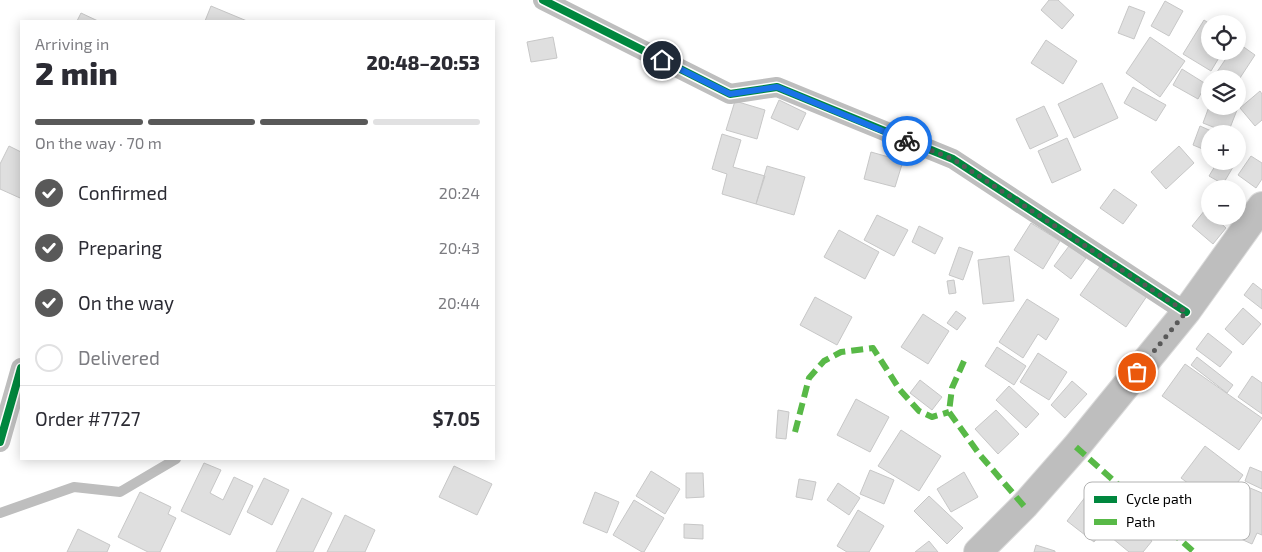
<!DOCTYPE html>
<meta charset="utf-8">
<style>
:root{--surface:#fff;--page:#f7f7f7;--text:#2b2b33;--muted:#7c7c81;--line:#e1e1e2;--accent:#595959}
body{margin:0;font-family:"Exo 2",sans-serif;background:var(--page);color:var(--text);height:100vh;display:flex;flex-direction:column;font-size:19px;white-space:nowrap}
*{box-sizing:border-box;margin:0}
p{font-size:16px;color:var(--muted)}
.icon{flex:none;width:28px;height:28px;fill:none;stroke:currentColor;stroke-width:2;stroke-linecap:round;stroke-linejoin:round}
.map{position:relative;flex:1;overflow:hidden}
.panel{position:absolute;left:20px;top:20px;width:475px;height:440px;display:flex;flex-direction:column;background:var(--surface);border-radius:0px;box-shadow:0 2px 12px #0003}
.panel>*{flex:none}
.tools{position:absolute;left:1201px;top:15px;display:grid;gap:10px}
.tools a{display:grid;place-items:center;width:45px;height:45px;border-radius:50%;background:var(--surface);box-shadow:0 2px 12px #0003;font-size:25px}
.pin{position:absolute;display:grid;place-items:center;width:42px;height:42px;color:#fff;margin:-21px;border:2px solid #fff;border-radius:50%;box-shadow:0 1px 5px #0007}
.courier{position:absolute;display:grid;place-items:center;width:50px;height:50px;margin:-25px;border:4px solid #1a73e8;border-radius:50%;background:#fff;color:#222;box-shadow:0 1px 6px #0007}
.summary em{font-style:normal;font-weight:800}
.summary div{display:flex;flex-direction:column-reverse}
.summary{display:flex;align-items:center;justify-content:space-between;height:85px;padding:0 15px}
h1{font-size:32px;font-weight:800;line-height:38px}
.bar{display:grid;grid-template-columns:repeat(4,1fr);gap:8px 5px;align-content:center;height:60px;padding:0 15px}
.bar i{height:6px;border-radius:4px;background:var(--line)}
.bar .current{background:var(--accent)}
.bar p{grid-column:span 4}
.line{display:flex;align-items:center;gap:12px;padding:0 15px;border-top:1px solid var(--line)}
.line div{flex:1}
ol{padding:0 15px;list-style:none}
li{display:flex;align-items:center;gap:15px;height:55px}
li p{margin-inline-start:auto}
li .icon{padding:5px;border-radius:50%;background:var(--accent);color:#fff;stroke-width:4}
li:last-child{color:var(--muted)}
li i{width:28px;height:28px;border:2px solid var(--line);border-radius:50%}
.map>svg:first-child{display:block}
</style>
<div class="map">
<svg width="1262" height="552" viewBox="0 0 1262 552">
<rect width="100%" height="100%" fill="#fff"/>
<path fill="#dfdfdf" stroke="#c7c7c7" d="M 1049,0 L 1058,0 L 1074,15 L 1062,29 L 1041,10 Z
M 1165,1 L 1183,11 L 1169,36 L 1151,26 Z
M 211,6 L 247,21 L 205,21 Z
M 1129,6 L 1145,12 L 1134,39 L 1118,33 Z
M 81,13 L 98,21 L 77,21 Z
M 1204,20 L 1210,24 L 1210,51 L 1223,51 L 1211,71 L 1183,54 Z
M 553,37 L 557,58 L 531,62 L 527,42 Z
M 1150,37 L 1185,61 L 1160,97 L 1126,73 Z
M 1046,40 L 1077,61 L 1063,84 L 1031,63 Z
M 1238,43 L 1255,55 L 1238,81 L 1238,79 L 1227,79 L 1217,72 L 1231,51 L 1238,51 Z
M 1182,69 L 1206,84 L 1198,99 L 1173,85 Z
M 1102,83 L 1118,118 L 1074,138 L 1058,104 Z
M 1133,87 L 1166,105 L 1156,121 L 1124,103 Z
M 1260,91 L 1262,94 L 1262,120 L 1255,126 L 1240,108 Z
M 779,100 L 806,113 L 798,130 L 771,118 Z
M 735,101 L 765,110 L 757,139 L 726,130 Z
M 1210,104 L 1210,106 L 1226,106 L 1237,110 L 1228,133 L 1203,123 Z
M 1044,106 L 1058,136 L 1030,149 L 1016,119 Z
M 1200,126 L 1218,134 L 1210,134 L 1210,152 L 1193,145 Z
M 722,134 L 741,140 L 733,167 L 765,176 L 756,204 L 722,194 L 727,174 L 712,169 Z
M 1067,138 L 1081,170 L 1052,183 L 1038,151 Z
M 9,146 L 21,152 L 21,195 L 20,198 L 0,189 L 0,164 Z
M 1179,146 L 1194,163 L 1166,189 L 1151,172 Z
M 871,152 L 903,161 L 895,187 L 864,179 Z
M 1251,156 L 1262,163 L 1262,179 L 1256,188 L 1238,175 Z
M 1218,161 L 1234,161 L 1236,162 L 1223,184 L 1209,176 Z
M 767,166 L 805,177 L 794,215 L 756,204 Z
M 1114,189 L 1137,205 L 1123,224 L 1100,208 Z
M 1205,210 L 1210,214 L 1210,216 L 1213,216 L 1226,228 L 1213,244 L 1192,226 Z
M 877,215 L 908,230 L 894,256 L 864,240 Z
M 1031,223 L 1060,241 L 1043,269 L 1014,250 Z
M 919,226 L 943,238 L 935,254 L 912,242 Z
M 839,230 L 879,252 L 865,279 L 824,257 Z
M 1069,246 L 1086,258 L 1071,279 L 1054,266 Z
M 959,247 L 973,252 L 963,280 L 949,275 Z
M 1009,256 L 1014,301 L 983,304 L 978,260 Z
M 1101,265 L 1147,296 L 1126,327 L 1080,295 Z
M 954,280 L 956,293 L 949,294 L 947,281 Z
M 1253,283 L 1262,290 L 1262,309 L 1244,295 Z
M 815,297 L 852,317 L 837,345 L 800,325 Z
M 1027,299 L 1059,319 L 1046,340 L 1038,334 L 1023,358 L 999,342 Z
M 1243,308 L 1261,324 L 1243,345 L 1225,329 Z
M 956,311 L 966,318 L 957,330 L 947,323 Z
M 923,314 L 949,331 L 928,364 L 901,347 Z
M 1208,333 L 1232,352 L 1220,367 L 1196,349 Z
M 997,347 L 1026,366 L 1014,385 L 985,366 Z
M 1038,353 L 1067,372 L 1049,400 L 1020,382 Z
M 1197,357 L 1233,385 L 1227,393 L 1191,365 Z
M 1185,364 L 1262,418 L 1239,450 L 1162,396 Z
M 1252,376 L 1262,383 L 1262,414 L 1238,397 Z
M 920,380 L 942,397 L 932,410 L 910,393 Z
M 1072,381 L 1087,394 L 1065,418 L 1051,405 Z
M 1009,386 L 1039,414 L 1026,428 L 996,400 Z
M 856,399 L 889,417 L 870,452 L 837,435 Z
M 778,410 L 789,412 L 786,439 L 776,438 Z
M 996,410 L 1019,434 L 998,454 L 975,429 Z
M 901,430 L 941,456 L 919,491 L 878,466 Z
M 1205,446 L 1243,475 L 1220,507 L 1181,478 Z
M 204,463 L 221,470 L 210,493 L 223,500 L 234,477 L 253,486 L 230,535 L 181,511 Z
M 454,466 L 492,484 L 477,515 L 439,497 Z
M 1250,467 L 1262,472 L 1262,489 L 1245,481 Z
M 870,470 L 894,480 L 884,504 L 860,494 Z
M 651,471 L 680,489 L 665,514 L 636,496 Z
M 964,472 L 978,497 L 951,512 L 937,489 Z
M 686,473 L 703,473 L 704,497 L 686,498 Z
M 264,478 L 289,490 L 272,525 L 247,512 Z
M 799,479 L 816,482 L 812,500 L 796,497 Z
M 838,483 L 860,498 L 849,515 L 827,500 Z
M 1243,485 L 1262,493 L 1262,535 L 1257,533 L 1252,544 L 1223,531 Z
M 140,492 L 171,507 L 168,514 L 176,518 L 160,552 L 148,552 L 118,537 Z
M 595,492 L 619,502 L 607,533 L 583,523 Z
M 929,496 L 963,528 L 947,544 L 914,511 Z
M 1086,496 L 1113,517 L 1094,542 L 1067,521 Z
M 302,498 L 332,513 L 313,552 L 276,552 Z
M 634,500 L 664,518 L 644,552 L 642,552 L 613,535 Z
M 858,510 L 884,526 L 869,552 L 847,552 L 837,546 Z
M 345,515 L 375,530 L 365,552 L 327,552 Z
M 1120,516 L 1152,541 L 1143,552 L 1129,552 L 1106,533 Z
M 684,524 L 703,525 L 703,539 L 684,538 Z
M 78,529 L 110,545 L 107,552 L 67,552 Z
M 929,541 L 938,552 L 915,552 Z
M 1036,545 L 1055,551 L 1055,552 L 1034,552 Z"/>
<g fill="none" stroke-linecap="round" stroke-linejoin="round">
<g stroke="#dbdbdb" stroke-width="30">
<path id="highway" d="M 978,552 L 1024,506 L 1076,447 L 1186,312 L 1262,206"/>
</g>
<path stroke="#bebebe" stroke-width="10" d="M 0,513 L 74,487 L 120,492 L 176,459"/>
<path stroke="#bebebe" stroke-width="20" d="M 543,0 L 730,94 L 777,87 L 953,159 L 1186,312
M 0,442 L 21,368"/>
<use href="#highway" stroke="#bebebe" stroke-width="28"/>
<path stroke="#58b947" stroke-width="6" stroke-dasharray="12 6" stroke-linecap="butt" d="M 964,361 L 952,388 L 949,412 L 980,455 L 1024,506
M 795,432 L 809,378 L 824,361 L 841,352 L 873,348 L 900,390 L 919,411 L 932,417 L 949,412
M 1076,447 L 1194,552"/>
<g stroke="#fff" stroke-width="11">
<path id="cycleway" d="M 543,0 L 730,94 L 777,87 L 953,159 L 1186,312
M 0,442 L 21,368"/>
</g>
<use href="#cycleway" stroke="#00873e" stroke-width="8"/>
</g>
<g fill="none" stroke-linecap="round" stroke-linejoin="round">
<path stroke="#595959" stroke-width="5" stroke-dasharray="0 9" d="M 907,141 L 953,159 L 1186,312 L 1137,372"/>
<path stroke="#1a73e8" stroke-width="6" d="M 662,60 L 730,94 L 777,87 L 907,141"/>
</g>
<rect x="1084" y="482" width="166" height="58" rx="8" fill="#fff" stroke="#b2b2b2" stroke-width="1"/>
<rect x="1094" y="496" width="23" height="7" fill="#00873e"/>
<rect x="1094" y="519" width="23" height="6" fill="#58b947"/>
<g font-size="14" fill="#000">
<text x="1126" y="504">Cycle path</text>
<text x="1126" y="527">Path</text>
</g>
</svg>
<div class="tools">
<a><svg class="icon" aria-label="locate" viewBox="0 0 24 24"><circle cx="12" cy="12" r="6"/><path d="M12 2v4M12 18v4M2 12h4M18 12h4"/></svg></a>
<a><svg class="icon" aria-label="layers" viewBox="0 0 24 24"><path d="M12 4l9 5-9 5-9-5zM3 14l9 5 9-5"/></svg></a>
<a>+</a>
<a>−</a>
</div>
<div class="pin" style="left:1137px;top:372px;background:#ea580c"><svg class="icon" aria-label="bag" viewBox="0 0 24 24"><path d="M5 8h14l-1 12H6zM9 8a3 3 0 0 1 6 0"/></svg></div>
<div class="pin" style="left:662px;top:60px;background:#1f2937"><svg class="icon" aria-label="home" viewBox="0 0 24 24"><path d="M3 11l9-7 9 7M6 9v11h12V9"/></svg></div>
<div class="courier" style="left:907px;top:141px"><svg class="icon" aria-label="bike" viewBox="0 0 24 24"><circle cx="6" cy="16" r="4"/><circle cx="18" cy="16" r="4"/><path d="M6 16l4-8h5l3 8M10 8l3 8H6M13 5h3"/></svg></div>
<section class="panel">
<div class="summary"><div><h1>2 min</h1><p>Arriving in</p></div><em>20:48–20:53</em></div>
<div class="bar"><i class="current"></i><i class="current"></i><i class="current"></i><i></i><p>On the way · 70 m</p></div>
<ol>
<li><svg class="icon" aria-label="check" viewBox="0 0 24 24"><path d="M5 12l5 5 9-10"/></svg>Confirmed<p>20:24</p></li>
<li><svg class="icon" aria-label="check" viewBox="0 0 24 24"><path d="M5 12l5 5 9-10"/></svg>Preparing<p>20:43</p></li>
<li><svg class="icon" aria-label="check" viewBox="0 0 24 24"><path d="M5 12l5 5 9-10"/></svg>On the way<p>20:44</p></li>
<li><i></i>Delivered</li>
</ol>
<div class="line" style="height:65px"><div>Order #7727</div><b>$7.05</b></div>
</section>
</div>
